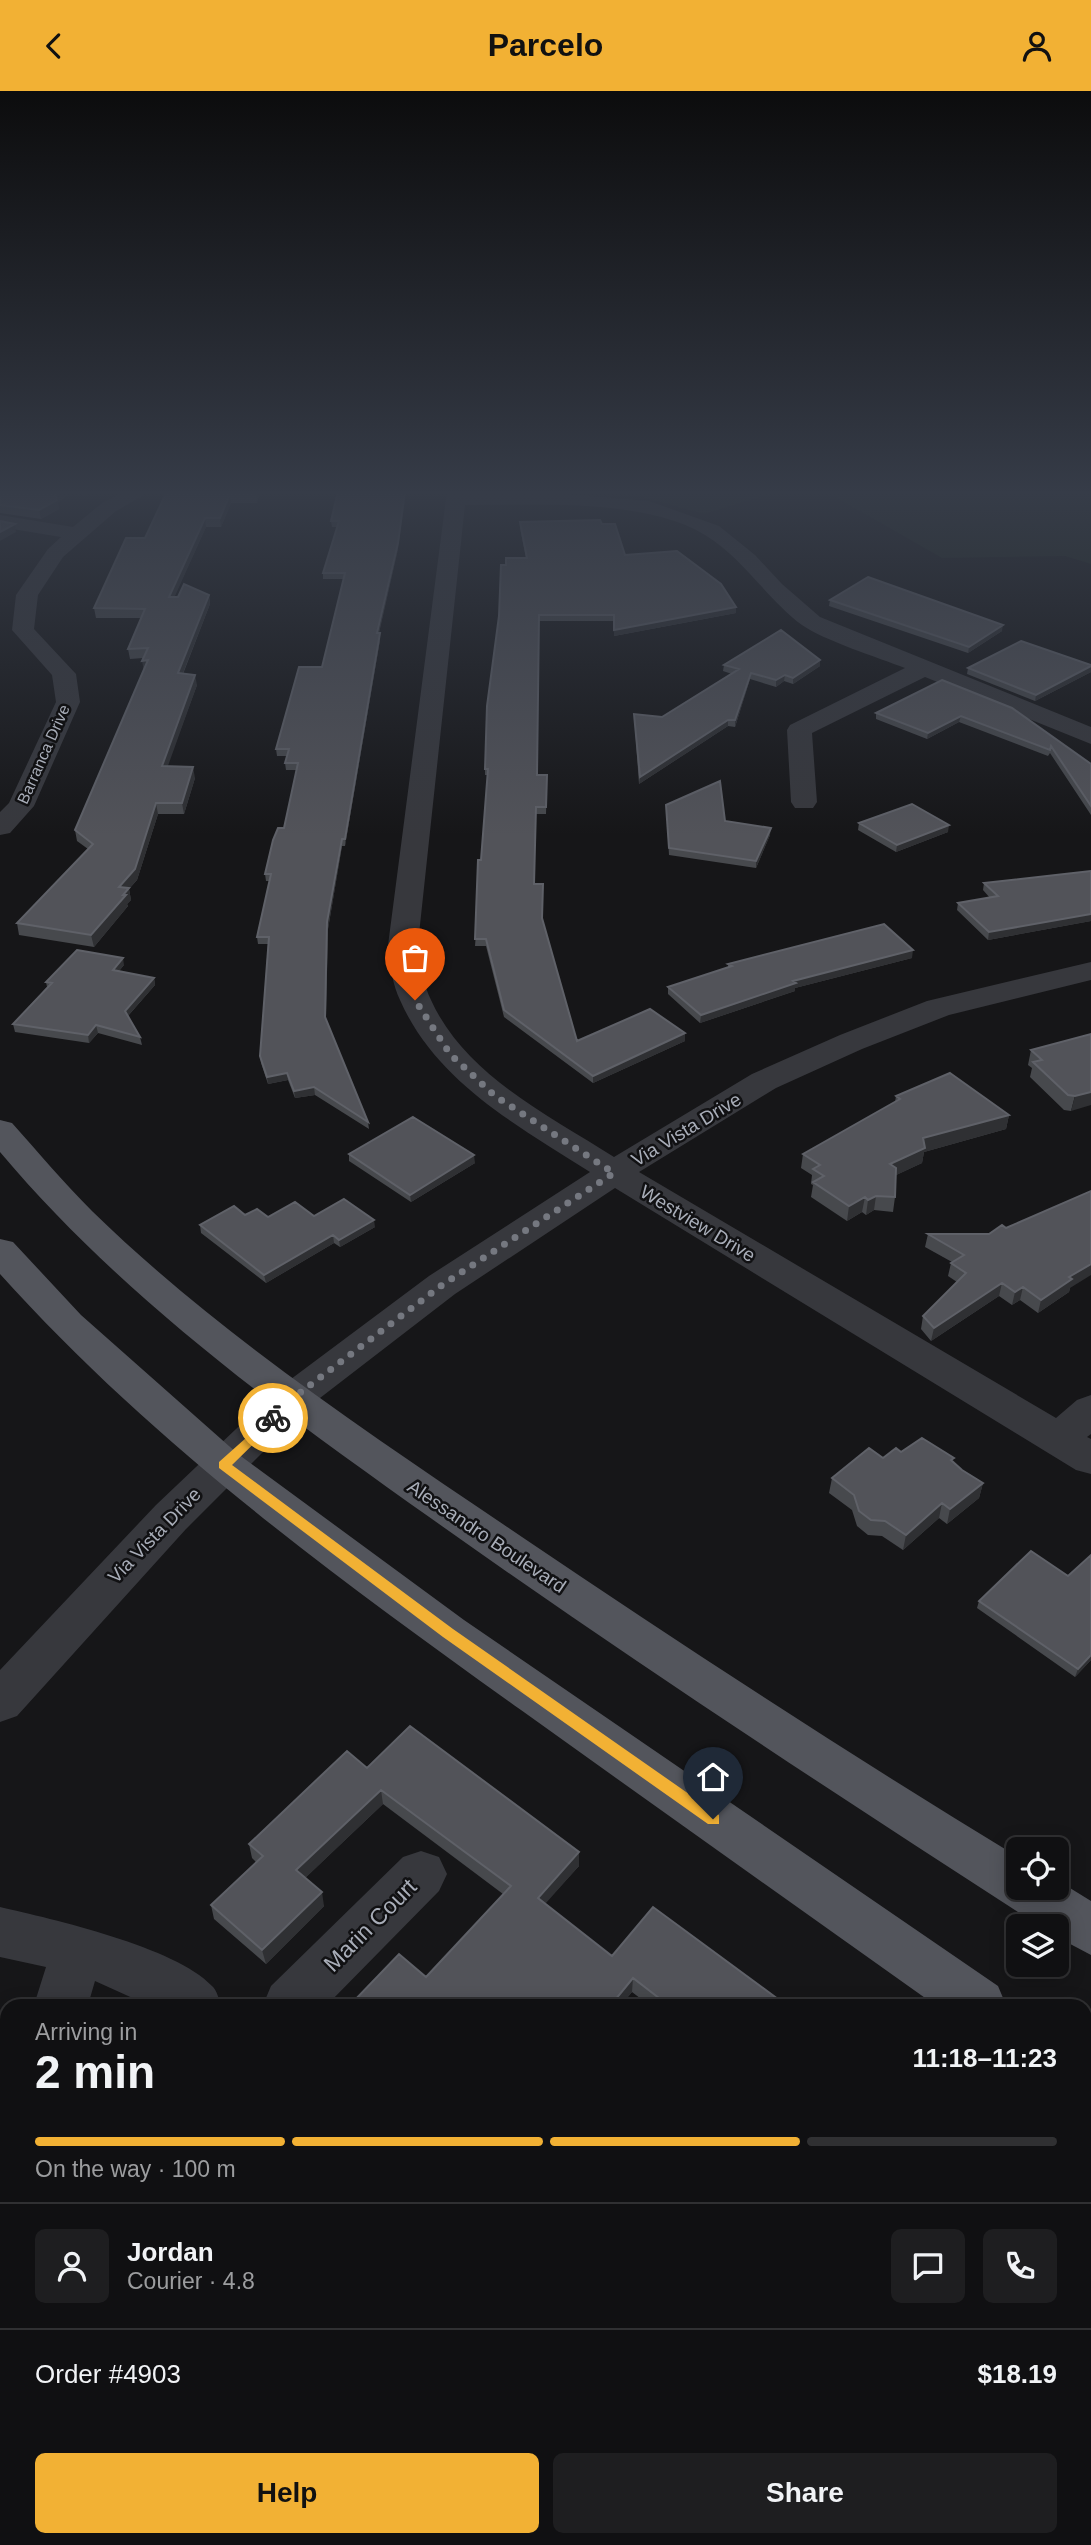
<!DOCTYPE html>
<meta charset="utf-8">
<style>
:root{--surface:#101012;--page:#1e1e20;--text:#f1f3f6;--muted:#9c9d9f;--line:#303032;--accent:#f2b134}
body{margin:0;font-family:Arial,sans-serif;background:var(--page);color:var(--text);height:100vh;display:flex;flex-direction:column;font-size:26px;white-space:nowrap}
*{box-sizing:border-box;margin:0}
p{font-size:23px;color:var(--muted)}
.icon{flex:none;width:38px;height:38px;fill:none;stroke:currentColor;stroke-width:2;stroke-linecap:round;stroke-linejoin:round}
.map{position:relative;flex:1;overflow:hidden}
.details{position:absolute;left:0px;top:1908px;width:1092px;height:548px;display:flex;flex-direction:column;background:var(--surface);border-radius:21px 21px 0 0;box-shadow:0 4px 18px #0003,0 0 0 2px var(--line)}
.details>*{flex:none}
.buttons{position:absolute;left:1006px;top:1746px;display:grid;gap:14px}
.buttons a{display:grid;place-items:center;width:63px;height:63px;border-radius:10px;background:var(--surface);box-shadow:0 4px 18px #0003,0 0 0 2px var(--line);font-size:35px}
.pin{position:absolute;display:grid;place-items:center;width:60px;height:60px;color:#fff;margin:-72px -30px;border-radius:50% 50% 50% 0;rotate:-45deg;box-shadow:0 0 7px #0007}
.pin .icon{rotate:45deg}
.courier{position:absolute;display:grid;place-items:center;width:70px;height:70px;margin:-35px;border:5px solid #f2b134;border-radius:50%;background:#fff;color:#222;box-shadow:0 2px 9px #0007}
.overview em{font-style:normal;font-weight:700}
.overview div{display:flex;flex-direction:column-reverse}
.overview{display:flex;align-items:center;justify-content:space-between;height:119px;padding:0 35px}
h1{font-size:46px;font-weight:700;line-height:52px}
.bar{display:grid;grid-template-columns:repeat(4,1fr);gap:10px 7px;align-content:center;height:84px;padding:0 35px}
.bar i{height:9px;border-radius:5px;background:var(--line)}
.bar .selected{background:var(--accent)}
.bar p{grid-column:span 4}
.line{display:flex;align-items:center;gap:18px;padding:0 35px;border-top:2px solid var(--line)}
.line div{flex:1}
.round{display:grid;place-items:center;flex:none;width:74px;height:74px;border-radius:10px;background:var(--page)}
.button{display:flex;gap:14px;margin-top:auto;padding:14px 35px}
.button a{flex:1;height:80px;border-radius:10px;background:var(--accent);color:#111;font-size:28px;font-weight:700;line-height:80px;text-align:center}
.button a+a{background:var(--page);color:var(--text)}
header{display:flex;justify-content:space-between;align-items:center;height:91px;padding:0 35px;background:var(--accent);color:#111;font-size:32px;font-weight:700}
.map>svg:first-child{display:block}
</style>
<header><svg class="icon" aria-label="back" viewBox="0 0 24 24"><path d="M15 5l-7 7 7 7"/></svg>Parcelo<svg class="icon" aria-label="person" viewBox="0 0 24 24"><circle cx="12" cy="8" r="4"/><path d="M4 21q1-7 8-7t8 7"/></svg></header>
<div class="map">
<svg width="1091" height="2454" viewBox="0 0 1091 2454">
<rect width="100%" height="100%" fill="#161618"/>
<path fill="#1e261f" d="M 593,400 L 780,400 L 704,423 L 634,404 Z
M 825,400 L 1091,400 L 1091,473 L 1065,465 L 942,467 Z"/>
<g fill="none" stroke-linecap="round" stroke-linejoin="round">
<path fill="#37383d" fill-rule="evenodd" d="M 126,400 L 151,400 L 116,420 L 63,466 L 38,504 L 34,538 L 76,583 L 80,611 L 34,715 L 10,742 L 0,744 L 0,721 L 9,712 L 56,611 L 52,584 L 12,539 L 16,504 L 48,458 L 61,446 L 0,436 L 0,424 L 73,436 L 102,412 Z
M 447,400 L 553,402 L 649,410 L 719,435 L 755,464 L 782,493 L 820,526 L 1091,636 L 1091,653 L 925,586 L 812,642 L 817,711 L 813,717 L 795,717 L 791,711 L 787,639 L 790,634 L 905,577 C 879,567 823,549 802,534 C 767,508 743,467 705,444 C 645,407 535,414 465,414 L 417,862 C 421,877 424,895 431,909 C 465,984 548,1024 614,1066 L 752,983 L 840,944 L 927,910 L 1091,871 L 1091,889 L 949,924 L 862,958 L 776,997 L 639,1081 L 1056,1327 L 1077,1309 L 1091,1304 L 1091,1343 L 1087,1346 L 1091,1348 L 1091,1383 L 1076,1379 L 615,1097 L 455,1203 L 307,1317 L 186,1438 L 17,1625 L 0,1631 L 0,1579 L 156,1414 L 279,1297 L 429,1185 L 590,1081 C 518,1035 436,991 400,909 C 393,895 391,877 387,862 Z
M 421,1760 L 439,1766 L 447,1783 L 439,1800 L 327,1914 L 263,1914 L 271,1895 L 403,1766 Z
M 0,1816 C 52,1828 176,1856 212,1895 C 217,1899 219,1909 221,1914 L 148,1914 L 95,1890 L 88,1914 L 34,1914 L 46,1876 L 0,1866 Z
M 7,2061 L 7,2139 L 0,2141 L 0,2064 Z
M 712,2448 L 779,2448 L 781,2454 L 714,2454 Z
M 826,2448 L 897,2448 L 895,2454 L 824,2454 Z"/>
<path fill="#53555c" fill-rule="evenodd" d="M 0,1029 L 12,1032 C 38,1061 64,1092 92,1120 C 219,1244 376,1347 522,1446 C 685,1556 850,1664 1018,1766 L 1018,1797 L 1057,1797 L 1057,1789 L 1091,1810 L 1091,1864 L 1057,1846 L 1057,1836 L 1041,1836 C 836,1703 631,1570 432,1428 C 278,1319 122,1206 0,1061 Z
M 0,1148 L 13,1151 L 81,1224 L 238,1363 L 464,1529 L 998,1895 L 1006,1914 L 935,1914 C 797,1816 659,1718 521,1619 C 336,1487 153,1353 0,1183 Z
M 1085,1960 L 1091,1963 L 1091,2020 L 1085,2017 Z"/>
</g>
<path fill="#47494d" d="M 0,400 L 91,400 L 84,404 L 68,402 L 58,412 L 59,418 L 41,428 L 0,422 Z
M 167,400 L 260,400 L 257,412 L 231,412 L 221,436 L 206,436 L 174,506 L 209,504 L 210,513 L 183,583 L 197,594 L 167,675 L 195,687 L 184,723 L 158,723 L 137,789 L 129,798 L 131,809 L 127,813 L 128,815 L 94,856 L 19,844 L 17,832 L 88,758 L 77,750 L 75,739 L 144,579 L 143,567 L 130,568 L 128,558 L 141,527 L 96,527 L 94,517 L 145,447 Z
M 338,400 L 398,458 L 379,542 L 380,549 L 345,755 L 342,755 L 328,838 L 326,928 L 368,1031 L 369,1038 L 315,1004 L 295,1007 L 288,989 L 268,993 L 261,972 L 260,965 L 268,853 L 258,853 L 257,846 L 270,790 L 266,790 L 265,783 L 284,737 L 297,679 L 286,679 L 285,672 L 287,665 L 277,665 L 276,658 L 322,576 L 344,488 L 323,488 L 323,482 L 338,436 L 332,436 L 331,430 Z
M 520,431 L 602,433 L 625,464 L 736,516 L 736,522 L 614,545 L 614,530 L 539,530 L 537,684 L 547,684 L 546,723 L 536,723 L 534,793 L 542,828 L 577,950 L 685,950 L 593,992 L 504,926 L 486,855 L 475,855 L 488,684 L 485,684 L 485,678 L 526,467 L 520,437 Z
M 830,509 L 1002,540 L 968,562 L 829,515 Z
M 724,574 L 820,575 L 793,593 L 784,590 L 776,596 L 750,588 L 735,636 L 728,635 L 639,693 L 634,623 L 662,626 L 732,583 L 723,580 Z
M 968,577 L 1091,581 L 1035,610 L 967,583 Z
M 942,589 L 1091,673 L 1091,724 L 1050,662 L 1048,665 L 959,631 L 927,648 L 876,628 L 876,622 Z
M 666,714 L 770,744 L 756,777 L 669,764 Z
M 859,732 L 948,741 L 896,761 L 858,739 Z
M 1091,780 L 1091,830 L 988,849 L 957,819 L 958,812 L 990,807 L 983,799 L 984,792 Z
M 912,867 L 795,897 L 795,900 L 700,932 L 668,903 L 668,896 L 728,877 L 728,873 Z
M 124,874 L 119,880 L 154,887 L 155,894 L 128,925 L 140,946 L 142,954 L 98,942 L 89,952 L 15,941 L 13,933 L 47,896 L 46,891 Z
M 1091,943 L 1071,1020 L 1064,1019 L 1030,986 L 1032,977 L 1028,974 L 1031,959 Z
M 896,1005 L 1009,1024 L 1006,1038 L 924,1061 L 922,1072 L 896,1084 L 895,1106 L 893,1121 L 874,1119 L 866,1124 L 862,1121 L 847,1130 L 811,1106 L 813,1094 L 811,1093 L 812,1084 L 801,1077 L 803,1063 L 895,1011 Z
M 349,1063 L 475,1072 L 411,1111 L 349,1070 Z
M 245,1124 L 268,1126 L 314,1125 L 375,1136 L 340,1156 L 334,1152 L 266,1192 L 201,1142 L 200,1134 Z
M 928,1143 L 1070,1197 L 1069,1201 L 1038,1222 L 1020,1209 L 1012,1214 L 999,1205 L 931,1250 L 921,1238 L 923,1225 L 957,1191 L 948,1185 L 951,1172 L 952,1171 L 925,1156 Z
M 901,1361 L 953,1371 L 962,1379 L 983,1392 L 979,1407 L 947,1433 L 939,1427 L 903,1459 L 882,1445 L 868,1444 L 857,1435 L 852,1419 L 829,1402 L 832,1387 Z
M 1091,1464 L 1091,1569 L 1075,1586 L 977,1517 L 979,1510 L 1068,1485 Z
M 367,1677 L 579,1775 L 545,1812 L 612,1865 L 786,1914 L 649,1914 L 632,1901 L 621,1914 L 350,1914 L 426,1886 L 503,1803 L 383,1713 L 305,1787 L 324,1815 L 266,1873 L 214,1828 L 211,1814 L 256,1771 L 252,1767 L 249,1753 Z
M 1085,2137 L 1091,2141 L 1091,2261 L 1085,2256 Z
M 455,2448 L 660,2448 L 667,2454 L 456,2454 Z"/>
<path fill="#2f3033" d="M 60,400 L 68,400 L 68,402 L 58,412 L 59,418 L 41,428 L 39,419 Z
M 83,400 L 91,400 L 84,404 Z
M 256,400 L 260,400 L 257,412 L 256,403 Z
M 405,400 L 406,400 L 398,458 L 377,549 L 377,542 Z
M 230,403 L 231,412 L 221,436 L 220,427 Z
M 205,427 L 206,436 L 170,516 L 169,506 Z
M 15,433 L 16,441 L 0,450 L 0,441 Z
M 209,504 L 210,513 L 179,592 L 178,582 Z
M 736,516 L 736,522 L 614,545 L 614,539 Z
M 1003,534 L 1002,540 L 968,562 L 969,556 Z
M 380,542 L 380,549 L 345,755 L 345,748 Z
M 148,569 L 144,580 L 142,570 Z
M 820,569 L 820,575 L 793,593 L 793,587 Z
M 1091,575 L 1091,581 L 1035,610 L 1036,604 Z
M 751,582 L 750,588 L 735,636 L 735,629 Z
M 195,584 L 197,594 L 164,686 L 162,675 Z
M 785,584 L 784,590 L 776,596 L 776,589 Z
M 961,625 L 959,631 L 927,648 L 928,642 Z
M 728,629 L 728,635 L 639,693 L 640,686 Z
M 193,676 L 195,687 L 184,723 L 182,712 Z
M 156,712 L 158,723 L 137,789 L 129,798 L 131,809 L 127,813 L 128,815 L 94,856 L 91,844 L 119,796 Z
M 949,734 L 948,741 L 896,761 L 897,754 Z
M 771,737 L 770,744 L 756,777 L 756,770 Z
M 342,748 L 342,755 L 328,838 L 325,933 L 327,831 Z
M 1091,823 L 1091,830 L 988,849 L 989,841 Z
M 913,859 L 912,867 L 795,897 L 795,900 L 700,932 L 701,924 L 793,890 Z
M 123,867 L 124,874 L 114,886 L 113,879 Z
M 154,887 L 155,894 L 126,927 L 125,920 Z
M 96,934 L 98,942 L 89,952 L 88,944 Z
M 685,942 L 685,950 L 593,992 L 593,985 Z
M 287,982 L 288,989 L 268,993 L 267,986 Z
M 314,996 L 315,1004 L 295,1007 L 294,1000 Z
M 1091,1001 L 1091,1014 L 1071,1020 L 1075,1005 Z
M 1009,1024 L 1006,1038 L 924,1061 L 922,1072 L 888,1088 L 890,1073 L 923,1047 Z
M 474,1064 L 475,1072 L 411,1111 L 410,1104 Z
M 876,1105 L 874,1119 L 866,1124 L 868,1109 Z
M 865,1106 L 862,1121 L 847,1130 L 849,1115 Z
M 374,1129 L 375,1136 L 340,1156 L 339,1149 Z
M 333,1144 L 334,1152 L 266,1192 L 264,1184 Z
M 1091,1173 L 1091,1184 L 1070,1197 L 1069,1201 L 1038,1222 L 1041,1209 L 1069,1186 Z
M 1002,1192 L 999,1205 L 931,1250 L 934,1237 Z
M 1023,1196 L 1020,1209 L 1012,1214 L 1015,1201 Z
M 983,1392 L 979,1407 L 947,1433 L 950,1418 Z
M 942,1412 L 939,1427 L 903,1459 L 906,1444 Z
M 1091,1564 L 1091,1569 L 1075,1586 L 1078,1578 Z
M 381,1699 L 383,1713 L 299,1793 L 296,1779 Z
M 579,1761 L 579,1775 L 538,1821 L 538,1807 Z
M 322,1801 L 324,1815 L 266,1873 L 262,1859 Z
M 633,1887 L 632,1901 L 621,1914 L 611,1914 Z"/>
<path fill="#525359" stroke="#5f6168" stroke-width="2" d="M 0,400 L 60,400 L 55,404 L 57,409 L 39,419 L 0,414 Z
M 167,400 L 256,400 L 256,403 L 230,403 L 220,427 L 205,427 L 169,506 L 178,506 L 184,493 L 209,504 L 178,582 L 195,584 L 162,675 L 193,676 L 182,712 L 156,712 L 135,778 L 119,796 L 129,797 L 123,804 L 126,804 L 91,844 L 17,832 L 93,753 L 75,739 L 148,569 L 142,570 L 148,557 L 128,558 L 145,518 L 94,517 L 126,447 L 145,447 Z
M 338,400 L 405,400 L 398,452 L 377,542 L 380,542 L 345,748 L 342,748 L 327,831 L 325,926 L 368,1031 L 314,996 L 294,1000 L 287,982 L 267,986 L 260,965 L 269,846 L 257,846 L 271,783 L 265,783 L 273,749 L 278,737 L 284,737 L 298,672 L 285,672 L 289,658 L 276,658 L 299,576 L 322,576 L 345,482 L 323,482 L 339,430 L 331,430 Z
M 600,429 L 602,433 L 615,433 L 625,464 L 677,460 L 721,493 L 736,516 L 614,539 L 614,524 L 539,524 L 537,684 L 547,684 L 546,716 L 536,716 L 534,793 L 543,793 L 542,827 L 577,950 L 650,918 L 685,942 L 593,985 L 504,919 L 486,848 L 475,848 L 478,769 L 481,769 L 488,678 L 485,678 L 487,615 L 499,525 L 501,474 L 506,474 L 506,467 L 527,467 L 520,431 Z
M 0,430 L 15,433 L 0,441 Z
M 868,486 L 1003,534 L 969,556 L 830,509 Z
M 781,539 L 820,569 L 793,587 L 785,584 L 776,589 L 751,582 L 735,629 L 728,629 L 640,686 L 634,623 L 662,626 L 739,578 L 724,574 Z
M 1021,550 L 1091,574 L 1091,575 L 1036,604 L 968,577 Z
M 942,589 L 1012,617 L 1091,673 L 1091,715 L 1051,655 L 1050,659 L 961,625 L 928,642 L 876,622 Z
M 720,690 L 725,730 L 771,737 L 756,770 L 669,757 L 666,714 Z
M 912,713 L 949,734 L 897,754 L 859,732 Z
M 1091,780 L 1091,823 L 989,841 L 958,812 L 998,805 L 984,792 Z
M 884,833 L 913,859 L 793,890 L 796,892 L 701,924 L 668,896 L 732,875 L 728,873 Z
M 77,859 L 123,867 L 113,879 L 154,887 L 125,920 L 140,946 L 96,934 L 88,944 L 13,933 L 52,892 L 46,891 Z
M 1091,943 L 1091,1001 L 1075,1005 L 1068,1004 L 1033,971 L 1042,969 L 1031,959 Z
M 950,982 L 1009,1024 L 923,1047 L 925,1057 L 890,1073 L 896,1077 L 895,1106 L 876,1105 L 868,1109 L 865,1106 L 849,1115 L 813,1091 L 824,1085 L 813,1078 L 820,1074 L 803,1063 L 900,1008 L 896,1005 Z
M 413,1026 L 474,1064 L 410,1104 L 349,1063 Z
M 1091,1100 L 1091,1173 L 1069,1186 L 1072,1188 L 1041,1209 L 1023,1196 L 1015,1201 L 1002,1192 L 934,1237 L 923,1225 L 966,1182 L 951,1172 L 964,1164 L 928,1143 L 989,1143 L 1002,1134 L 1006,1137 Z
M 344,1108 L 374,1129 L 339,1149 L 333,1144 L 264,1184 L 200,1134 L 234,1115 L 245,1124 L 257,1118 L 268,1126 L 295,1111 L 314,1125 Z
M 922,1347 L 954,1367 L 951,1369 L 962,1379 L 983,1392 L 950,1418 L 942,1412 L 906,1444 L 885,1430 L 871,1429 L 859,1420 L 854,1404 L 832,1387 L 869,1357 L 883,1367 L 896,1357 L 901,1361 Z
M 1031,1460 L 1068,1485 L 1091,1464 L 1091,1564 L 1078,1578 L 979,1510 Z
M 410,1635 L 579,1761 L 538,1807 L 612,1865 L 653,1816 L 786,1914 L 668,1914 L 633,1887 L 611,1914 L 350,1914 L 399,1863 L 426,1886 L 511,1795 L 381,1699 L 296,1779 L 322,1801 L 262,1859 L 211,1814 L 263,1765 L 249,1753 L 347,1660 L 367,1677 Z
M 1085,2137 L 1091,2141 L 1091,2244 L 1085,2240 Z
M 0,2201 L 7,2202 L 7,2448 L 201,2449 L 201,2454 L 0,2454 Z
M 1091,2358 L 1091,2454 L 958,2454 L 961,2448 L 1085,2448 L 1085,2369 Z
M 270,2448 L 365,2448 L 365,2454 L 269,2454 Z
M 458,2448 L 660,2448 L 667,2454 L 464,2454 Z"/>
<linearGradient id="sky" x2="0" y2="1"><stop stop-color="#0c0c0d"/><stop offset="0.54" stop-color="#363c48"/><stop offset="1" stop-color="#363c48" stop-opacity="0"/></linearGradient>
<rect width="1091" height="744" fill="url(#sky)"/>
<path fill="#f2b134" d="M 273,1323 L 279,1327 L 277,1330 L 232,1374 L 453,1538 L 719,1724 L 719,1733 L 708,1733 L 443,1546 L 219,1377 L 219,1371 Z"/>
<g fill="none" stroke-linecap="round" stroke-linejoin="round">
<path stroke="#757880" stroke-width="7" stroke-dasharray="0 12.6" d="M 273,1327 L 293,1307 L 442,1194 L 614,1082 L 495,1005 L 450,963 L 415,909"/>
</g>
<g text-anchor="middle" stroke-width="5" stroke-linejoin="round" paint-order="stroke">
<g font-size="16" fill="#a8adb8" stroke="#111113">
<text transform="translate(43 663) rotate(-66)" y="6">Barranca Drive</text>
</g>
<g font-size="19" fill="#a8adb8" stroke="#111113">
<text transform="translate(686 1038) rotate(-31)" y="7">Via Vista Drive</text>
<text transform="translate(698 1132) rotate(31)" y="7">Westview Drive</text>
<text transform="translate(154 1444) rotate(-46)" y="7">Via Vista Drive</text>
<text transform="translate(487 1445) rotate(34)" y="7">Alessandro Boulevard</text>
</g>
<g font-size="23" fill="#a8adb8" stroke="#111113">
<text transform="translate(370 1834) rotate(-45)" y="8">Marin Court</text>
</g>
</g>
</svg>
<div class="buttons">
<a><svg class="icon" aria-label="locate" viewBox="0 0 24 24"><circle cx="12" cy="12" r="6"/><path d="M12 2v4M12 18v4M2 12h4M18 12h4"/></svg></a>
<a><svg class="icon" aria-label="layers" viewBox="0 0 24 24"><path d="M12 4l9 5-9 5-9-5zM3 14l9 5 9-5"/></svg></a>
</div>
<div class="pin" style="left:415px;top:909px;background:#ea580c"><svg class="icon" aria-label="bag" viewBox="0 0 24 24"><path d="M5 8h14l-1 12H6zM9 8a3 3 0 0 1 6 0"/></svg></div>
<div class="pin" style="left:713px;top:1728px;background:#1f2937"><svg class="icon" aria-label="home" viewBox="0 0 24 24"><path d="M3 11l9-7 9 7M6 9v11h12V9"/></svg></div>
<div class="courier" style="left:273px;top:1327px"><svg class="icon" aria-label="bike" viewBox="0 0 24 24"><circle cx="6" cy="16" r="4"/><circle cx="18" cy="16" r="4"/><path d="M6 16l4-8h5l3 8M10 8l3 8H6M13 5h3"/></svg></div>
<section class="details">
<div class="overview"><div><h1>2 min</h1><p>Arriving in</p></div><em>11:18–11:23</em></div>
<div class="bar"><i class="selected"></i><i class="selected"></i><i class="selected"></i><i></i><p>On the way · 100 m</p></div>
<div class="line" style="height:126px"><a class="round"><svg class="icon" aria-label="person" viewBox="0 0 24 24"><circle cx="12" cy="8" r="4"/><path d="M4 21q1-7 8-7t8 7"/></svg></a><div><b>Jordan</b><p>Courier · 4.8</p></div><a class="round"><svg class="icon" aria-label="chat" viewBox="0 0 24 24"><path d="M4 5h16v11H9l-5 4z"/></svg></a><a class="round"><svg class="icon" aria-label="phone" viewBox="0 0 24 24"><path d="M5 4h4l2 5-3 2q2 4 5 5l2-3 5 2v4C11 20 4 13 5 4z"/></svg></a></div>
<div class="line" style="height:91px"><div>Order #4903</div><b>$18.19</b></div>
<div class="button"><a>Help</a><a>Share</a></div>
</section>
</div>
